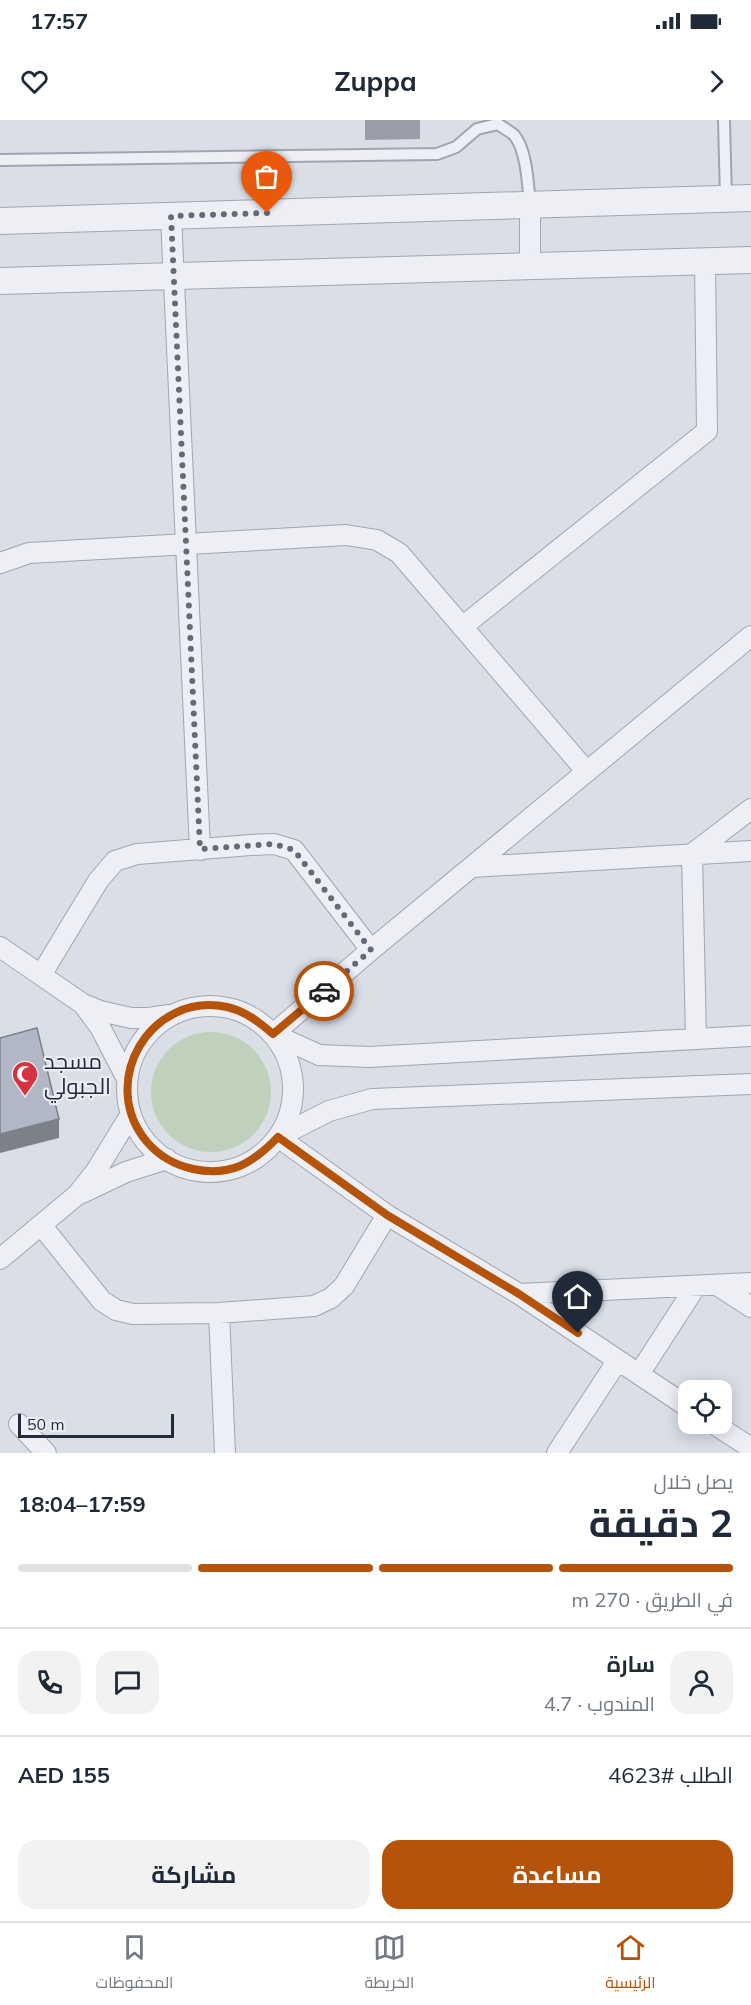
<!DOCTYPE html>
<html lang="ar">
<meta charset="utf-8">
<style>
:root{--surface:#fff;--page:#f2f2f3;--text:#1f2937;--muted:#747a83;--line:#e0e1e3;--accent:#b45309}
body{margin:0;font-family:Mulish,Cairo,sans-serif;background:var(--page);color:var(--text);direction:rtl;height:100vh;display:flex;flex-direction:column;font-size:22px;white-space:nowrap}
*{box-sizing:border-box;margin:0}
p{font-size:20px;color:var(--muted)}
.icon{flex:none;width:33px;height:33px;fill:none;stroke:currentColor;stroke-width:2;stroke-linecap:round;stroke-linejoin:round}
.map{position:relative;height:1333px;overflow:hidden;direction:ltr}
.panel{display:flex;flex-direction:column;background:var(--surface);flex:1}
.panel>*{flex:none}
.controls{position:absolute;left:678px;top:1260px;display:grid;gap:12px}
.controls a{display:grid;place-items:center;width:54px;height:54px;border-radius:12px;background:var(--surface);box-shadow:0 3px 15px #0003;font-size:30px}
.scale{position:absolute;left:18px;bottom:15px;width:156px;box-sizing:border-box;padding-left:6px;border:3px solid #242b3d;border-top:0;font-size:16px;line-height:21px;white-space:nowrap;color:#242b3d;-webkit-text-stroke:4px #eaedf4;paint-order:stroke}
.pin{position:absolute;display:grid;place-items:center;width:51px;height:51px;color:#fff;margin:-62px -26px;border-radius:50% 50% 50% 0;rotate:-45deg;box-shadow:0 0 6px #0007}
.pin .icon{rotate:45deg}
.courier{position:absolute;display:grid;place-items:center;width:60px;height:60px;margin:-30px;border:4px solid #b45309;border-radius:50%;background:#fff;color:#222;box-shadow:0 2px 8px #0007}
.overview em{font-style:normal;font-weight:700}
.overview div{display:flex;flex-direction:column-reverse}
.overview{display:flex;align-items:center;justify-content:space-between;height:102px;padding:0 18px}
h1{font-size:39px;font-weight:700;line-height:45px}
.bar{display:grid;grid-template-columns:repeat(4,1fr);gap:9px 6px;align-content:center;height:72px;padding:0 18px}
.bar i{height:8px;border-radius:4px;background:var(--line)}
.bar .on{background:var(--accent)}
.bar p{grid-column:span 4}
.line{display:flex;align-items:center;gap:15px;padding:0 18px;border-top:2px solid var(--line)}
.line div{flex:1}
.round{display:grid;place-items:center;flex:none;width:63px;height:63px;border-radius:18px;background:var(--page)}
.button{display:flex;gap:12px;margin-top:auto;padding:12px 18px}
.button a{flex:1;height:69px;border-radius:18px;background:var(--accent);color:#fff;font-size:24px;font-weight:700;line-height:69px;text-align:center}
.button a+a{background:var(--page);color:var(--text)}
.status{display:flex;justify-content:space-between;align-items:center;height:42px;padding:0 30px;background:var(--surface);direction:ltr}
.status svg{height:16px;fill:currentColor}
header{display:flex;justify-content:space-between;align-items:center;height:78px;padding:0 18px;background:var(--surface);font-size:27px;font-weight:700}
.tabs{display:flex;justify-content:space-around;align-items:center;height:84px;border-top:2px solid var(--line);background:var(--surface);font-size:16px;color:var(--muted)}
.tabs a{display:grid;justify-items:center;gap:3px}
.tabs .on{color:var(--accent)}
.map>svg:first-child{display:block}
</style>
<div class="status"><b>17:57</b><svg viewBox="0 0 49 12"><path d="M0 12V9h3v3zM5 12V6h3v6zM10 12V3h3v9zM15 12V0h3v12zM26 1h20v11H26zM47 4h2v5h-2z"/></svg></div>
<header><svg class="icon" aria-label="forward" viewBox="0 0 24 24"><path d="M9 5l7 7-7 7"/></svg>Zuppa<svg class="icon" aria-label="heart" viewBox="0 0 24 24"><path d="M12 20l-8-8c-3-5 5-10 8-4 3-6 11-1 8 4z"/></svg></header>
<div class="map">
<svg width="751" height="1333" viewBox="0 0 751 1333">
<rect width="100%" height="100%" fill="#dadee7"/>
<path fill="#bfd1bb" d="M151 972a60 60 0 1 1 120 0a60 60 0 1 1-120 0Z"/>
<g fill="none" stroke-linecap="round" stroke-linejoin="round">
<g stroke="#a0a5b1" stroke-width="14">
<path id="service" d="M 724,0 L 726,78
M 0,40 L 437,34 L 456,27 L 477,9 L 498,4 C 503,8 510,11 514,15 C 527,30 528,66 530,85"/>
</g>
<g stroke="#a0a5b1" stroke-width="22">
<path id="minor" d="M 171,96 L 200,730
M 530,146 L 530,85
M 0,443 L 29,433 L 346,415 L 377,420 L 399,433 L 587,652
M 462,507 L 707,311 L 705,141
M 751,516 L 371,830 L 273,914 L 319,935 L 369,937 L 751,916
M 472,747 L 751,731
M 0,827 L 83,884 L 100,891 L 131,898 L 149,898 L 169,895
M 41,855 L 98,761 L 115,741 L 137,734 L 251,725 L 274,724 L 294,730 L 371,830
M 83,884 L 100,907 L 127,959
M127 969a83 83 0 1 1 166 0a83 83 0 1 1-166 0Z
M 696,919 L 692,734 L 751,689
M 82,1073 L 126,1052 L 167,1039
M 41,1105 L 102,1181 L 116,1190 L 133,1194 L 219,1193 L 314,1186 L 331,1178 L 344,1166 L 387,1095
M 0,1139 L 77,1075 L 96,1051 L 131,994
M 717,1165 L 751,1187
M 519,1174 L 751,1163
M 219,1193 L 225,1333
M 639,1254 L 696,1166
M 688,1287 L 519,1174 L 387,1095 L 278,1017 L 329,991 L 372,979 L 751,964
M 19,1304 L 46,1333
M 714,1304 L 751,1328
M 557,1333 L 618,1240"/>
</g>
<g stroke="#a0a5b1" stroke-width="28">
<path id="tertiary" d="M 0,101 L 751,78
M 0,161 L 751,140"/>
</g>
<use href="#service" stroke="#edeff5" stroke-width="10"/>
<use href="#minor" stroke="#edeff5" stroke-width="20"/>
<use href="#tertiary" stroke="#edeff5" stroke-width="26"/>
</g>
<path fill="#989da9" d="M 365,0 L 420,0 L 420,19 L 365,20 Z"/>
<path fill="#7c8089" d="M 59,999 L 59,1018 L 0,1033 L 0,1014 Z"/>
<path fill="#b1b7c4" stroke="#7c8089" stroke-width="1.5" d="M 37,908 L 59,999 L 0,1014 L 0,918 Z"/>
<g fill="none" stroke-linecap="round" stroke-linejoin="round">
<path stroke="#646a78" stroke-width="6" stroke-dasharray="0 10.8" d="M 267,93 L 171,96 L 200,729 L 274,724 L 294,730 L 371,830 L 324,871"/>
<path stroke="#b45309" stroke-width="8" d="M 324,871 L 273,914 C 259,902 245,891 227,887 C 150,871 97,963 147,1022 C 159,1036 175,1045 193,1049 C 231,1057 253,1043 278,1017 L 387,1095 L 519,1174 L 578,1213"/>
</g>
<defs>
<g id="mosque-pin" transform="scale(1.35)"><path d="M0 17L-7.5 6A9.5 9.5 0 1 1 7.5 6Z" fill="#d8323f" stroke="#eaedf4"/><path d="M3.5-4.9A6 6 0 1 0 3.5 4.9A5 5 0 1 1 3.5-4.9Z" fill="#fff"/></g>
</defs>
<g fill-rule="evenodd">
<use href="#mosque-pin" x="25" y="954"/>
</g>
<g text-anchor="middle" stroke-width="4.5" stroke-linejoin="round" paint-order="stroke">
<g font-size="22" fill="#242b3d" stroke="#eaedf4" text-anchor="start">
<text x="44" y="949">مسجد<tspan x="44" dy="25">الجبولي</tspan></text>
</g>
</g>
</svg>
<div class="controls">
<a><svg class="icon" aria-label="locate" viewBox="0 0 24 24"><circle cx="12" cy="12" r="6"/><path d="M12 2v4M12 18v4M2 12h4M18 12h4"/></svg></a>
</div>
<div class="scale">50 m</div>
<div class="pin" style="left:267px;top:93px;background:#ea580c"><svg class="icon" aria-label="bag" viewBox="0 0 24 24"><path d="M5 8h14l-1 12H6zM9 8a3 3 0 0 1 6 0"/></svg></div>
<div class="pin" style="left:578px;top:1213px;background:#1f2937"><svg class="icon" aria-label="home" viewBox="0 0 24 24"><path d="M3 11l9-7 9 7M6 9v11h12V9"/></svg></div>
<div class="courier" style="left:324px;top:871px"><svg class="icon" aria-label="car" viewBox="0 0 24 24"><path d="M5 17H2v-5l4-1 3-4h7l3 4 3 1v5h-3M9 17h6M6 11h13"/><circle cx="7" cy="17" r="2"/><circle cx="17" cy="17" r="2"/></svg></div>
</div>
<section class="panel">
<div class="overview"><div><h1>2 دقيقة</h1><p>يصل خلال</p></div><em>17:59–18:04</em></div>
<div class="bar"><i class="on"></i><i class="on"></i><i class="on"></i><i></i><p>في الطريق · 270 m</p></div>
<div class="line" style="height:108px"><a class="round"><svg class="icon" aria-label="person" viewBox="0 0 24 24"><circle cx="12" cy="8" r="4"/><path d="M4 21q1-7 8-7t8 7"/></svg></a><div><b>سارة</b><p>المندوب · 4.7</p></div><a class="round"><svg class="icon" aria-label="chat" viewBox="0 0 24 24"><path d="M4 5h16v11H9l-5 4z"/></svg></a><a class="round"><svg class="icon" aria-label="phone" viewBox="0 0 24 24"><path d="M5 4h4l2 5-3 2q2 4 5 5l2-3 5 2v4C11 20 4 13 5 4z"/></svg></a></div>
<div class="line" style="height:78px"><div>الطلب #4623</div><b>AED 155</b></div>
<div class="button"><a>مساعدة</a><a>مشاركة</a></div>
</section>
<nav class="tabs">
<a class="on"><svg class="icon" aria-label="home" viewBox="0 0 24 24"><path d="M3 11l9-7 9 7M6 9v11h12V9"/></svg>الرئيسية</a>
<a><svg class="icon" aria-label="map" viewBox="0 0 24 24"><path d="M3 6l6-2 6 2 6-2v14l-6 2-6-2-6 2zM9 4v14M15 6v14"/></svg>الخريطة</a>
<a><svg class="icon" aria-label="saved" viewBox="0 0 24 24"><path d="M7 4h10v16l-5-4-5 4z"/></svg>المحفوظات</a>
</nav>
